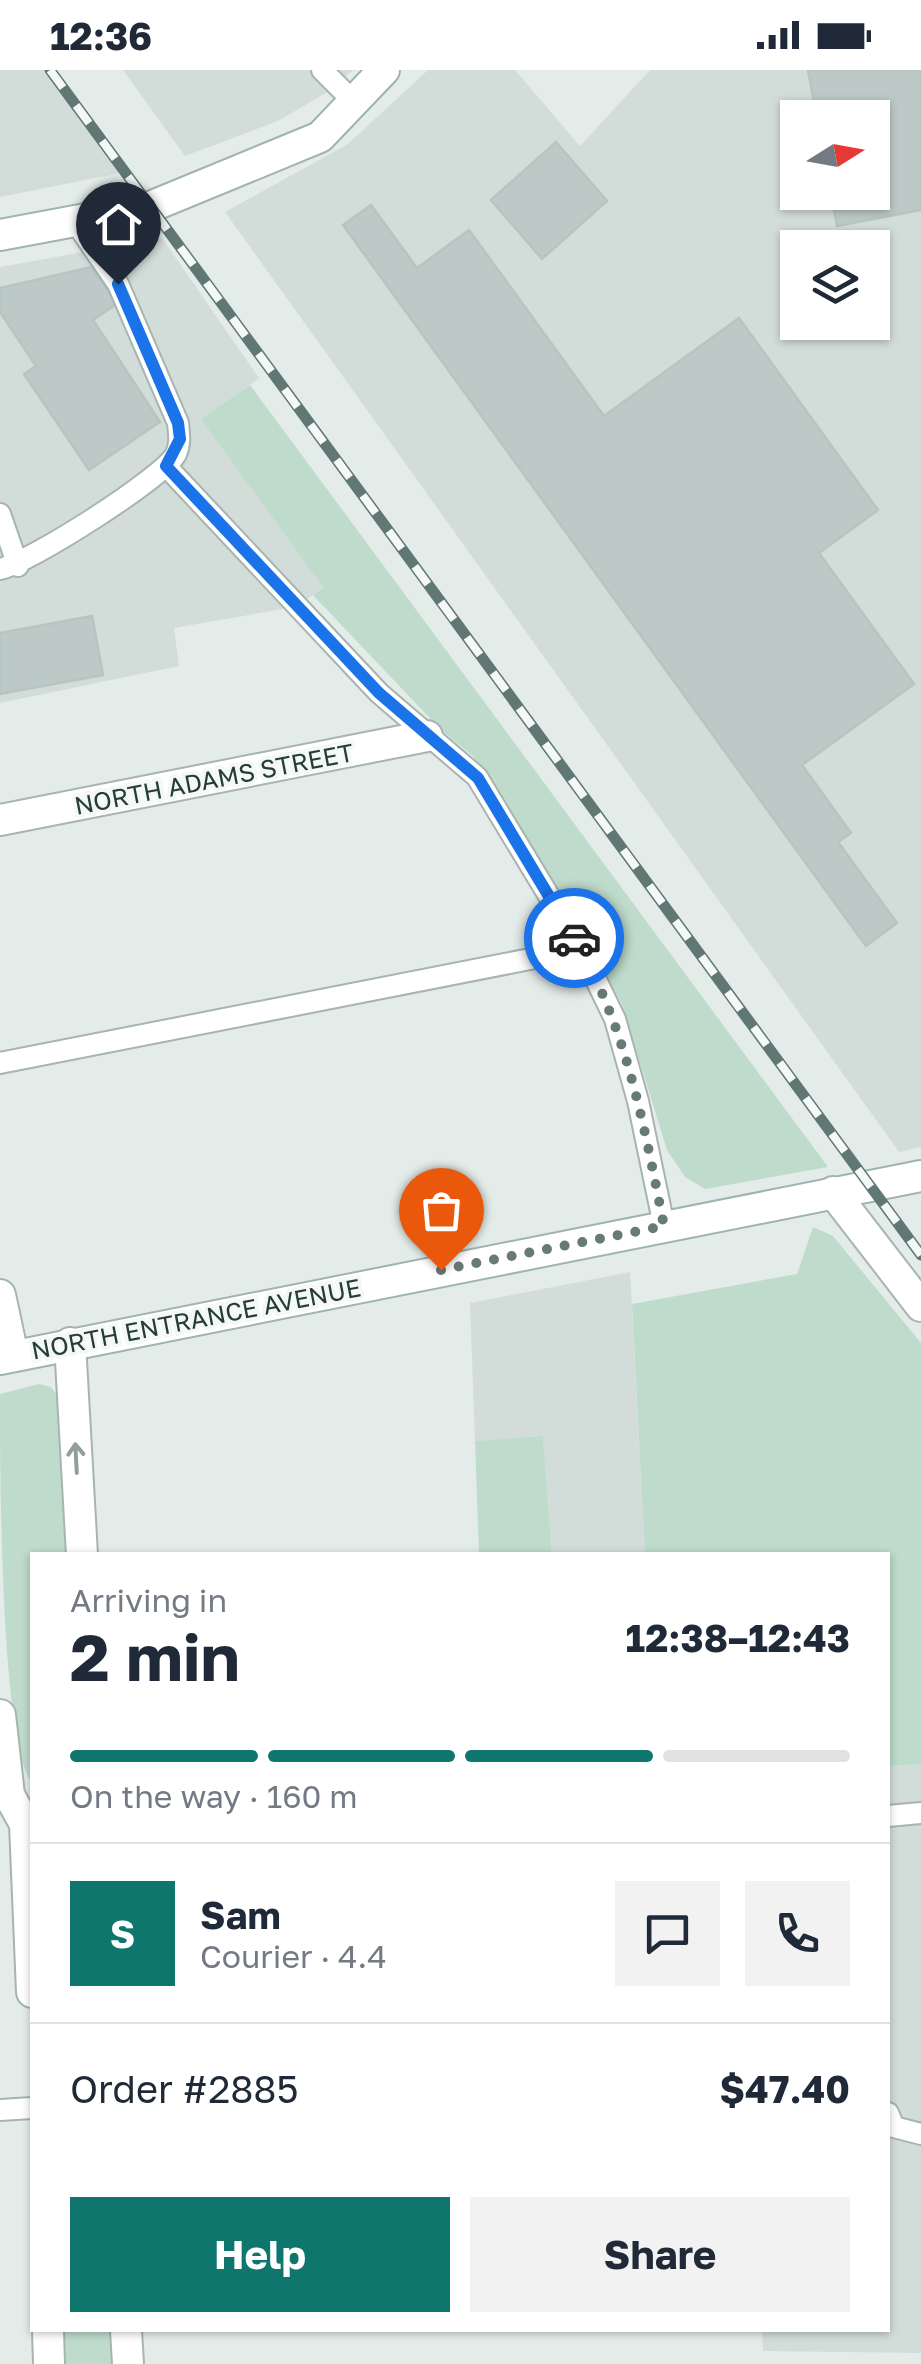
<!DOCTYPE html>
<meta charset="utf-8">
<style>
:root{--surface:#fff;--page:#f2f2f3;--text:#1f2937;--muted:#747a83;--line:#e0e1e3;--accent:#0f766e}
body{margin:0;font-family:"Golos Text",sans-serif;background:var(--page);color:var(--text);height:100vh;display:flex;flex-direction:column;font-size:38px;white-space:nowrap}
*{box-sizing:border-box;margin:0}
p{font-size:32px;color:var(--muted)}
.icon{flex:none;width:55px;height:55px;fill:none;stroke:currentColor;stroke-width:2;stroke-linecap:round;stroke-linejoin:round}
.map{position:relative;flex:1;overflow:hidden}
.details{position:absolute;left:30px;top:1482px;width:860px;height:780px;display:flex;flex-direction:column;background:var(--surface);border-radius:0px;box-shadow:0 2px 8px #0004}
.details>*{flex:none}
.needle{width:65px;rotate:79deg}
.tools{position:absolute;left:780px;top:30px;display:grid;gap:20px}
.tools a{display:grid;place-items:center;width:110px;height:110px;border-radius:0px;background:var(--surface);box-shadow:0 2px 8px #0004;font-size:50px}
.pin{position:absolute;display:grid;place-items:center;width:85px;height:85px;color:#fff;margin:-102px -42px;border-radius:50% 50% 50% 0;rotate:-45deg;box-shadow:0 0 10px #0007}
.pin .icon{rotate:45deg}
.courier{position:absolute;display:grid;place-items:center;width:100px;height:100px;margin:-50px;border:8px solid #1a73e8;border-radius:50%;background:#fff;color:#222;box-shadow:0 2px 12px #0007}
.overview em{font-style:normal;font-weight:700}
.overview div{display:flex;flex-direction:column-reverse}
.overview{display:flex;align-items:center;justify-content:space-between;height:170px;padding:0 40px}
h1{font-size:65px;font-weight:700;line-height:75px}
.bar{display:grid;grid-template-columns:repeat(4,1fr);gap:15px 10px;align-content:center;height:120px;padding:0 40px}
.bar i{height:12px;border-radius:8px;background:var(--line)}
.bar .selected{background:var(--accent)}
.bar p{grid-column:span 4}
.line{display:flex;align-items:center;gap:25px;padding:0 40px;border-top:2px solid var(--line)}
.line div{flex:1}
.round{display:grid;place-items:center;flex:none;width:105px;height:105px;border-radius:0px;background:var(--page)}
.primary-button{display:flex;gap:20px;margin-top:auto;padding:20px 40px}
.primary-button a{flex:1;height:115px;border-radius:0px;background:var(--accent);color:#fff;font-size:40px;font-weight:700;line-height:115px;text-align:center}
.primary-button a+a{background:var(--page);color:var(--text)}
.status{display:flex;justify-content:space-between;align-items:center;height:70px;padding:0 50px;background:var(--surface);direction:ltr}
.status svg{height:28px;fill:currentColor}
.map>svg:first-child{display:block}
</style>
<div class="status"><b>12:36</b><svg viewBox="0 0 49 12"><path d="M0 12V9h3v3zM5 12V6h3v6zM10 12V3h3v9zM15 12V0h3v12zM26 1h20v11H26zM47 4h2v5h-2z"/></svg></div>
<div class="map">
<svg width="921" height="2294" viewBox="0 0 921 2294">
<rect width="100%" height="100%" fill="#e4ece9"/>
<path fill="#d2dcd9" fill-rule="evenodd" d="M 0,0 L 43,0 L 120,103 L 0,127 Z
M 123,0 L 353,0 L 326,23 L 278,51 L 185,86 Z
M 428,0 L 515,0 L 580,76 L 650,0 L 921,0 L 921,1077 L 899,1082 L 225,142 L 348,74 ZM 798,48 L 872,48 L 872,122 L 798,122 ZM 798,178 L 872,178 L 872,252 L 798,252 Z
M 162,168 L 259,308 L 202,349 L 325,518 L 294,537 L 174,558 L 179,596 L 0,633 L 0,197 Z
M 630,1202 L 645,1485 L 552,1485 L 543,1366 L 475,1371 L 470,1233 Z
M 921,1694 L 921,2283 L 763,2281 L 762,2260 L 888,2260 L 888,1696 Z"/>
<path fill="#bfdbcb" d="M 250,315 L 828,1097 L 705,1119 L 685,1107 L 667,1080 L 622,934 L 510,740 L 473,686 L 441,660 L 313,525 L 324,518 L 201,349 Z
M 813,1157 L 833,1166 L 921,1273 L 921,1694 L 888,1696 L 888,1485 L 645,1485 L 632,1234 L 797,1204 Z
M 39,1314 L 51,1317 L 64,1335 L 74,1485 L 32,1485 L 32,1712 C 0,1677 0,1387 0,1324 Z
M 543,1366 L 552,1485 L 479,1485 L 475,1371 Z
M 59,2260 L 118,2260 L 119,2294 L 61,2294 Z"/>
<path fill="#bcc9c6" stroke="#b7c5c1" stroke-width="2.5" d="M 808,0 L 921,0 L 921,140 L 837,156 L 831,122 L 872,122 L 872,48 L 817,48 Z
M 556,72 L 607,131 L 542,189 L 491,130 Z
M 371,135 L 417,198 L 469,160 L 604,346 L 739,248 L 878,440 L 819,483 L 914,614 L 802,695 L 851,763 L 838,772 L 897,853 L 866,876 L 343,155 Z
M 92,197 L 117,234 L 93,250 L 160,352 L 89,400 L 24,304 L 36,296 L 0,242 L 0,218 Z
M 92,546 L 103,605 L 0,624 L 0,563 Z"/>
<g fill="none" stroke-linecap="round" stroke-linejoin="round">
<g stroke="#a7b4b1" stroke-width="24">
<path id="lane" d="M 322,0 L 354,32
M 166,396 L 379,623 L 477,707 L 581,879 L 615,949 L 638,1031 L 664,1156
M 0,444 L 18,496
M 0,499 C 29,493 163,408 176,384 C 181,373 179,364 178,353 L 118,214 L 74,150
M 0,993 L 581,879
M 888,1746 L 921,1743
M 0,2040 L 32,2038
M 888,2043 L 894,2057 L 921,2064"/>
</g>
<g stroke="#a7b4b1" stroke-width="34">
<path id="street" d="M 0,750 L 427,666
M 833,1122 L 921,1236
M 0,1225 L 13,1286
M 70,1273 L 82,1485
M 0,1645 L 9,1725 L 25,1754 L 32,1922
M 48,2260 L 49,2294
M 126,2260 L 128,2294"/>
</g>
<g stroke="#a0b4af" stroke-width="34">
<path id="secondary" d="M 0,165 L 150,137 L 320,67 L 384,0
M 0,1289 L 921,1106"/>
</g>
<use href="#lane" stroke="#fff" stroke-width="20"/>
<use href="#street" stroke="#fff" stroke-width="30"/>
<use href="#secondary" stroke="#fff" stroke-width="30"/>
<g stroke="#607774" stroke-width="11">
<path id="rail" d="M 50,0 L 921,1185"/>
</g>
<use href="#rail" stroke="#f4f9f7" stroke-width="8" stroke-dasharray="22" stroke-linecap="butt"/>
</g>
<defs><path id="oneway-shaft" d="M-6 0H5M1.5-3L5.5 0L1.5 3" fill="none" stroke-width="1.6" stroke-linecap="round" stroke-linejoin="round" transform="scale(2.5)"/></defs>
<use stroke="#929e9c" href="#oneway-shaft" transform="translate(76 1388) rotate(-93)"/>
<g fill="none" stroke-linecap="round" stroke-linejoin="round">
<path stroke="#687a77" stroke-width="10" stroke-dasharray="0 18" d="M 441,1200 L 664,1156 C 644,1056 627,957 574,868"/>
<path stroke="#1a73e8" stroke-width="12" d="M 118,214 L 178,353 L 180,369 L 166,396 L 379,623 L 478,708 L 574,868"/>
</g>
<g text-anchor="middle" stroke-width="8" stroke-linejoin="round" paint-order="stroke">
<g font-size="25" fill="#253c39" stroke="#f4f9f7">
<text transform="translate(214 709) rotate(-11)" y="9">NORTH ADAMS STREET</text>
<text transform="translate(196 1249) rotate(-11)" y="9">NORTH ENTRANCE AVENUE</text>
</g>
</g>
</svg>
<div class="tools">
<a><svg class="needle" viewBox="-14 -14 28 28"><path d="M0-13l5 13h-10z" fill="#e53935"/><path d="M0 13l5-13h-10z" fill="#747a83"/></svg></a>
<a><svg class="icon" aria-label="layers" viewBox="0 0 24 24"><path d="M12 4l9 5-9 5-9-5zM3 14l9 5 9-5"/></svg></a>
</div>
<div class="pin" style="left:441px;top:1200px;background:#ea580c"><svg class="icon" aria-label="bag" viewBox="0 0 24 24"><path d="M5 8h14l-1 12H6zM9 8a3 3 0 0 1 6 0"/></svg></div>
<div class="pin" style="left:118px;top:214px;background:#1f2937"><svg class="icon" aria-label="home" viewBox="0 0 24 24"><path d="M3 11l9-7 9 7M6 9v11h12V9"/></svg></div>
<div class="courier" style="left:574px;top:868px"><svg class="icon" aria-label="car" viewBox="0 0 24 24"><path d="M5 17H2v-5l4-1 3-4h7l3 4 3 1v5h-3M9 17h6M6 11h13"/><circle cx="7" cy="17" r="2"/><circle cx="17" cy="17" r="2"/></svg></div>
<section class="details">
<div class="overview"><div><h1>2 min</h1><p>Arriving in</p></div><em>12:38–12:43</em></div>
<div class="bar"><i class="selected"></i><i class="selected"></i><i class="selected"></i><i></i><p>On the way · 160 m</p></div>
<div class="line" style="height:180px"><b class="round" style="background:var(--accent);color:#fff">S</b><div><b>Sam</b><p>Courier · 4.4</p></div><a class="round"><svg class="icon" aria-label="chat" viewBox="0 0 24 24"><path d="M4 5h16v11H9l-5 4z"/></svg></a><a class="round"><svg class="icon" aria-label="phone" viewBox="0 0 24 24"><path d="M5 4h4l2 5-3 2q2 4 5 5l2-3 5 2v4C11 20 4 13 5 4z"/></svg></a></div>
<div class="line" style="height:130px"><div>Order #2885</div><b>$47.40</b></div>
<div class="primary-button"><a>Help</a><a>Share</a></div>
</section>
</div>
